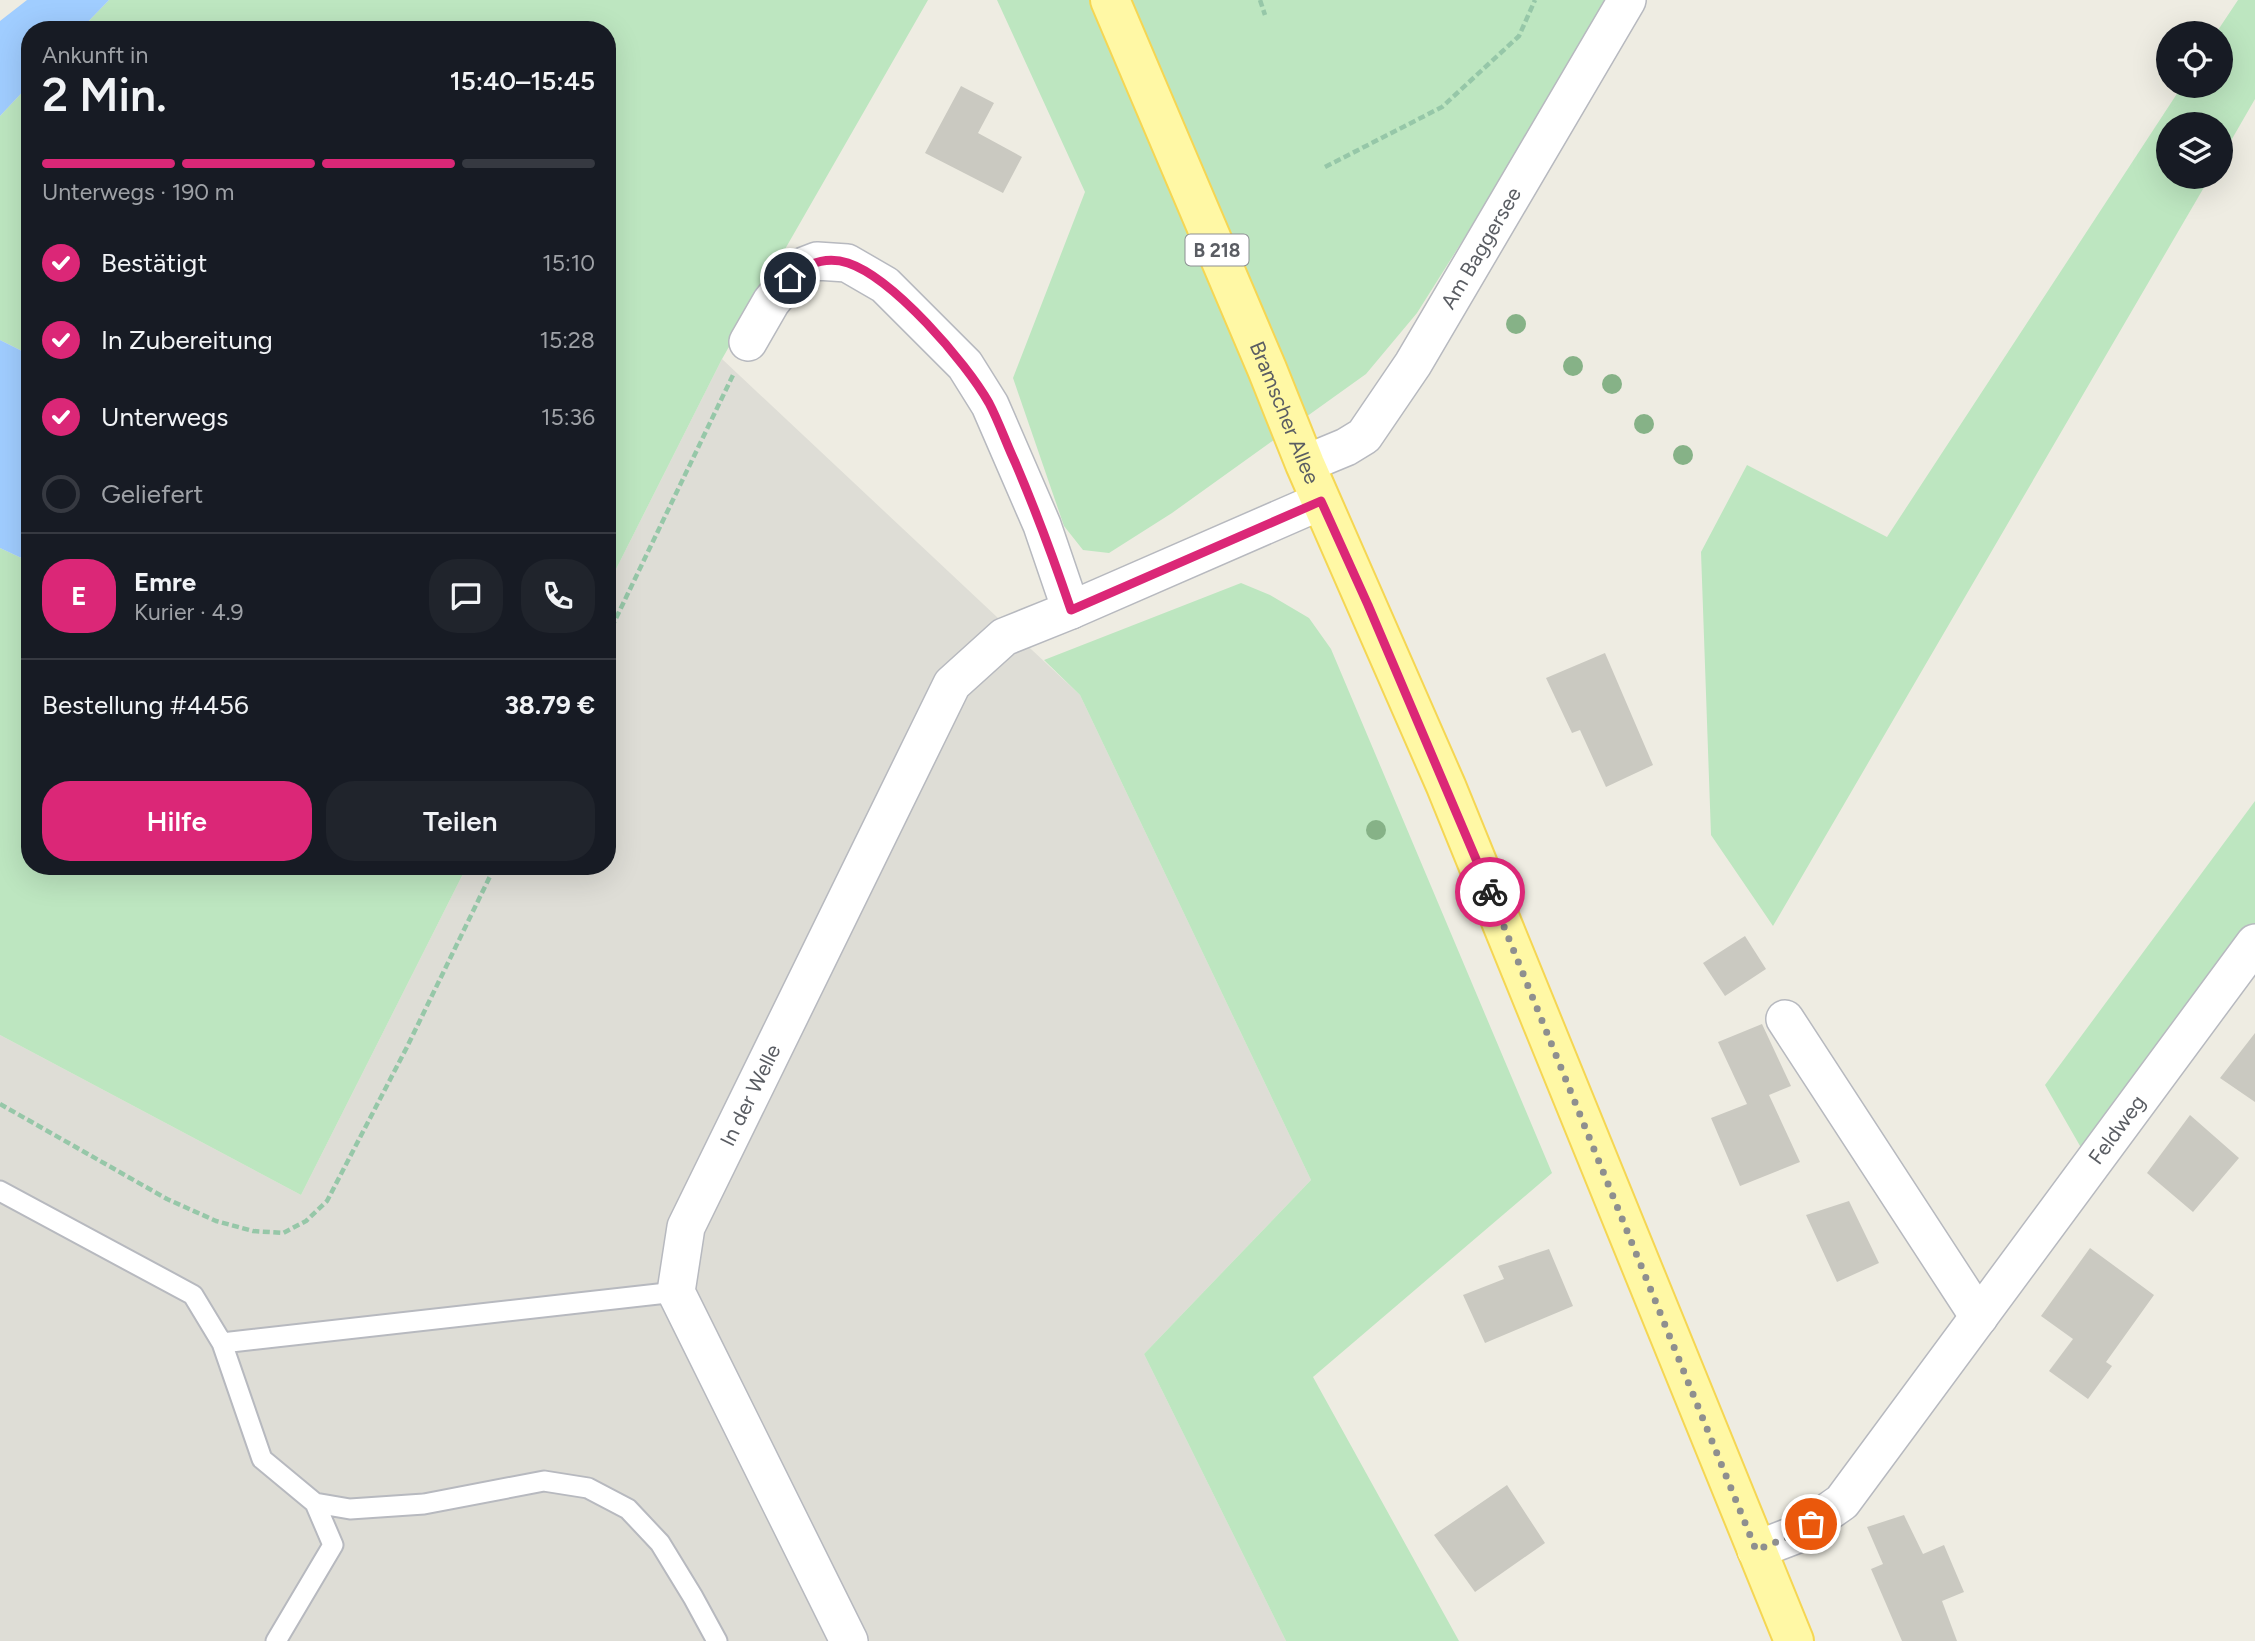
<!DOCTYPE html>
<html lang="de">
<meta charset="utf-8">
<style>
:root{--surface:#171b24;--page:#20242c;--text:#f1f3f6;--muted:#9ea1a6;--line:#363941;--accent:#db2777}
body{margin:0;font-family:Figtree,sans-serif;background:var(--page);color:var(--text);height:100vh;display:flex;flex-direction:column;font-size:26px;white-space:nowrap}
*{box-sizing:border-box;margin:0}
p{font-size:23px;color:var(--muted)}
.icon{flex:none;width:38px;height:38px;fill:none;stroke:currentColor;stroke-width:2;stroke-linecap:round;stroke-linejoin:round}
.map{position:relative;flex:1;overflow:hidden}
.side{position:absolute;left:21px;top:21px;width:595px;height:854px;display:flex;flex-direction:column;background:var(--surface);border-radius:28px;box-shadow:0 7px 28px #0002}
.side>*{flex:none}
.controls{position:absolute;left:2156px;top:21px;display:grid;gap:14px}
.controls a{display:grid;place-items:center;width:77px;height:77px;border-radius:50%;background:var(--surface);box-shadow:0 7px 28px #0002;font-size:35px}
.pin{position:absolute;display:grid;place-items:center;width:60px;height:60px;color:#fff;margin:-30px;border:4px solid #fff;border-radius:50%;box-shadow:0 2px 7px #0007}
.courier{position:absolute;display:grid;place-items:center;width:70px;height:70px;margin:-35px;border:5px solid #db2777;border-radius:50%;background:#fff;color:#222;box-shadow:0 2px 9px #0007}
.headline em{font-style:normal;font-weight:600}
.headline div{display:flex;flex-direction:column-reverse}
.headline{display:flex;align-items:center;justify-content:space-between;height:119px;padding:0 21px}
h1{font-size:46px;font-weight:600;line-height:52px}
.bar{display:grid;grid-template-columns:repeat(4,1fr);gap:10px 7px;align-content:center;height:84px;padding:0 21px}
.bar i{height:9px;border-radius:5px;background:var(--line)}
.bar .selected{background:var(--accent)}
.bar p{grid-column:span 4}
.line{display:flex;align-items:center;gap:18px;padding:0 21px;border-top:2px solid var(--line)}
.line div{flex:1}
.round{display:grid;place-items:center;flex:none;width:74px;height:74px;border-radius:28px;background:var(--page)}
ol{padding:0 21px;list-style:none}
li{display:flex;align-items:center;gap:21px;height:77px}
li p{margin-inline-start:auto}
li .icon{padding:7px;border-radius:50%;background:var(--accent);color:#fff;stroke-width:4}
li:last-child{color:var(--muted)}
li i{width:38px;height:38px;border:4px solid var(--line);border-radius:50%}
.button{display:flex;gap:14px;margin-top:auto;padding:14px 21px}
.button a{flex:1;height:80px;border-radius:28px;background:var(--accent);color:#fff;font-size:28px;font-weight:600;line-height:80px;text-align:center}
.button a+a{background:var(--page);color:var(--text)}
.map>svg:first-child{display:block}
</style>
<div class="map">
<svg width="2255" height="1641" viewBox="0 0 2255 1641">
<rect width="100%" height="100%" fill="#eeece2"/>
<path fill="#deddd6" d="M 722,359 L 1080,695 L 1311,1180 L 1144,1354 L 1286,1641 L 0,1641 L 0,1035 L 301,1195 L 467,866 L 607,866 L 607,587 Z"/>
<path fill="#bde6c0" d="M 109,0 L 928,0 L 722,359 L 607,587 L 607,30 L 80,30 Z
M 997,0 L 1614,0 L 1417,313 L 1366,374 L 1172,513 L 1109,553 L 1083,550 L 1064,526 L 1013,378 L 1085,192 Z
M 2238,0 L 2255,0 L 2255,99 L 2221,158 L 2221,124 L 2168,124 L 2168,177 L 2210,177 L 1773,926 L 1711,835 L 1701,552 L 1747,465 L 1887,537 L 2182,86 L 2221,86 L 2221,33 L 2216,33 Z
M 30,84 L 30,355 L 0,340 L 0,116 Z
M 0,548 L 30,562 L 30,866 L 467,866 L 301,1195 L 0,1035 Z
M 1241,583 L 1270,595 L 1309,618 L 1331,649 L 1552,1173 L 1313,1377 L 1459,1641 L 1286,1641 L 1144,1354 L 1311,1180 L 1080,695 L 1044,660 Z
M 2255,801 L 2255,943 L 2091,1165 L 2045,1085 Z"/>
<path fill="#a0cdff" d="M 27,0 L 109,0 L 80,30 L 30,30 L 30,84 L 0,116 L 0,21 Z
M 0,340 L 30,355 L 30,562 L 0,548 Z"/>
<path fill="#cac9c1" d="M 961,86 L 994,103 L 978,133 L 1022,157 L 1003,193 L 925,153 Z
M 1605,653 L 1653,765 L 1606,787 L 1580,730 L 1572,733 L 1546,678 Z
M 1745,936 L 1766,969 L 1725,996 L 1703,963 Z
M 1762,1024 L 1791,1086 L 1769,1095 L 1800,1162 L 1740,1186 L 1711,1118 L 1747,1104 L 1718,1042 Z
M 2255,1033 L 2255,1102 L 2220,1078 Z
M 2190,1115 L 2239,1158 L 2193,1212 L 2147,1173 Z
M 1849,1201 L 1879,1263 L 1837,1282 L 1806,1215 Z
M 2090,1248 L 2154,1295 L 2106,1362 L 2112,1366 L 2088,1399 L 2049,1371 L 2073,1339 L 2041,1316 Z
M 1549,1249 L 1573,1306 L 1485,1343 L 1463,1295 L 1504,1279 L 1498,1266 Z
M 1507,1485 L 1545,1543 L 1475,1592 L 1434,1535 Z
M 1904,1515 L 1923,1554 L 1944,1545 L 1964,1592 L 1942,1601 L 1957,1641 L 1902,1641 L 1871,1569 L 1883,1564 L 1867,1527 Z"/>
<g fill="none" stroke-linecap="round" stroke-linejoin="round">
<g stroke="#b7b9bf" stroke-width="23">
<path id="service" d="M 0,1191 L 193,1295 L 222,1343 L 262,1459 L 315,1503 L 333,1545 L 276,1641
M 222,1343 L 676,1292
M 315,1503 L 350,1509 L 424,1504 L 544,1481 L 588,1488 L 628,1509 L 660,1543 L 693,1597 L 717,1641"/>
</g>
<g stroke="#b7b9bf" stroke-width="40">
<g id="minor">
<path d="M 748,342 L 771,302 L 790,278 L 804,266 L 817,261 L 847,263 L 885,285 L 965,365 L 990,405 L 1042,525 L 1071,610"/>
<path id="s1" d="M 1305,464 L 1346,447 L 1364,436 L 1413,364 L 1627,0"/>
<path d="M 1785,1019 L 1979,1317"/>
<path id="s2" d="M 1756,1550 L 1795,1535 L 1842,1502 L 2255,943"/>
<path id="s3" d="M 849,1641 L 676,1292 L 686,1227 L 952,684 L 1004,637 L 1071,610 L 1321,501"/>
</g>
</g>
<g stroke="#f5d653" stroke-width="42">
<g id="primary">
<path id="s4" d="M 1110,0 L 1267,369 L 1305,464 L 1446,786 L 1794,1641"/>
</g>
</g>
<path stroke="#96c7a8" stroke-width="4.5" stroke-dasharray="7 3.5" stroke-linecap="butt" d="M 1260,0 L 1265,15
M 1325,167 L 1442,107 L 1519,36 L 1535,0
M 607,637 L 733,375
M 0,1104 L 167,1199 L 216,1221 L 253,1231 L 283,1233 L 306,1221 L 327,1201 L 407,1047 L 495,866"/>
<use href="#service" stroke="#fff" stroke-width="19"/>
<use href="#minor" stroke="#fff" stroke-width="37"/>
<use href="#primary" stroke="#fff8a5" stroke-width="38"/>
</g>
<g fill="#86b287">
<circle cx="1516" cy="324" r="10"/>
<circle cx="1573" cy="366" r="10"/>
<circle cx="1612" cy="384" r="10"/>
<circle cx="1644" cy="424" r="10"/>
<circle cx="1683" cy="455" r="10"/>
<circle cx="1376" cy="830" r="10"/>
</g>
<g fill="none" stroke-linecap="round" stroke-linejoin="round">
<path stroke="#8e8f8f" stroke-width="7" stroke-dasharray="0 12.6" d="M 1490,892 L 1756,1550 L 1794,1535 L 1811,1524"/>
<path stroke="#db2777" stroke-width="9" d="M 790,278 C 806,264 826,256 848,263 C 893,278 966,362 989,403 C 999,422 1006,443 1015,462 C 1036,511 1054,560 1071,610 L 1321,501 L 1368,605 L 1490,892"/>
</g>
<g text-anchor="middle" stroke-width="5" stroke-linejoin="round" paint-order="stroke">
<rect fill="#fff" stroke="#8c8e92" stroke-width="2" x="1185.5" y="234.5" width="63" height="31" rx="5"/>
<g font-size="19" font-weight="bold" fill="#5a5d63">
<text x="1217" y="257">B 218</text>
</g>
<g font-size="21" fill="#5a5d63" stroke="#fff">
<text dy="7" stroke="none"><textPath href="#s1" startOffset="287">Am Baggersee</textPath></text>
<text dy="7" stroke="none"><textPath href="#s4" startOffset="448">Bramscher Allee</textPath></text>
<text dy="7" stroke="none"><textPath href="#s3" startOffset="602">In der Welle</textPath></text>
<text dy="7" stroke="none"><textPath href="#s2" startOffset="562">Feldweg</textPath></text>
</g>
</g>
</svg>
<div class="controls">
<a><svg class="icon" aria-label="locate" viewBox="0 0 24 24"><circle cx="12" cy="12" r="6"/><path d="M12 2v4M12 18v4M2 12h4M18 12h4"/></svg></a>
<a><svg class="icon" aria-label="layers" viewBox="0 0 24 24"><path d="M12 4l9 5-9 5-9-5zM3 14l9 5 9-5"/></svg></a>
</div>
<div class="pin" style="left:1811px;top:1524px;background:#ea580c"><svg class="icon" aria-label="bag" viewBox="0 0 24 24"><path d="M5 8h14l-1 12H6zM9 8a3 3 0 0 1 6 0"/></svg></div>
<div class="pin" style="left:790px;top:278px;background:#1f2937"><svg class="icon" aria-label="home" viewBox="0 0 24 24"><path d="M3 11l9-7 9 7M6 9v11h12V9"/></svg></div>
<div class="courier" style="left:1490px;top:892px"><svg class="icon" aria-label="bike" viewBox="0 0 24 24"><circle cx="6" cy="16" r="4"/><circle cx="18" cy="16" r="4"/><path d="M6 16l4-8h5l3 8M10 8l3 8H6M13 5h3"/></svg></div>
<section class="side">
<div class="headline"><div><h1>2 Min.</h1><p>Ankunft in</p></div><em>15:40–15:45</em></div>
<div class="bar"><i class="selected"></i><i class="selected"></i><i class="selected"></i><i></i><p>Unterwegs · 190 m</p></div>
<ol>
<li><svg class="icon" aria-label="check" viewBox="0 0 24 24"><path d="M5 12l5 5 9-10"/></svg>Bestätigt<p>15:10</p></li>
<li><svg class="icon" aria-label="check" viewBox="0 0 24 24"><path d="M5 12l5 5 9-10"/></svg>In Zubereitung<p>15:28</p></li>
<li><svg class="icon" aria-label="check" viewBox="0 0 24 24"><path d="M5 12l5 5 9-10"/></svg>Unterwegs<p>15:36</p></li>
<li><i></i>Geliefert</li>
</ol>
<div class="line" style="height:126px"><b class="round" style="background:var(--accent);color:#fff">E</b><div><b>Emre</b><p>Kurier · 4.9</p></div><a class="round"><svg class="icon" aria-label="chat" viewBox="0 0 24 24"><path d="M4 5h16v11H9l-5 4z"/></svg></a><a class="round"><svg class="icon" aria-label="phone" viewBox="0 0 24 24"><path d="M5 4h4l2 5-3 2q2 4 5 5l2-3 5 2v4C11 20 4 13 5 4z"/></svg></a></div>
<div class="line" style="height:91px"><div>Bestellung #4456</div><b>38.79 €</b></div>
<div class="button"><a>Hilfe</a><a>Teilen</a></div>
</section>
</div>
